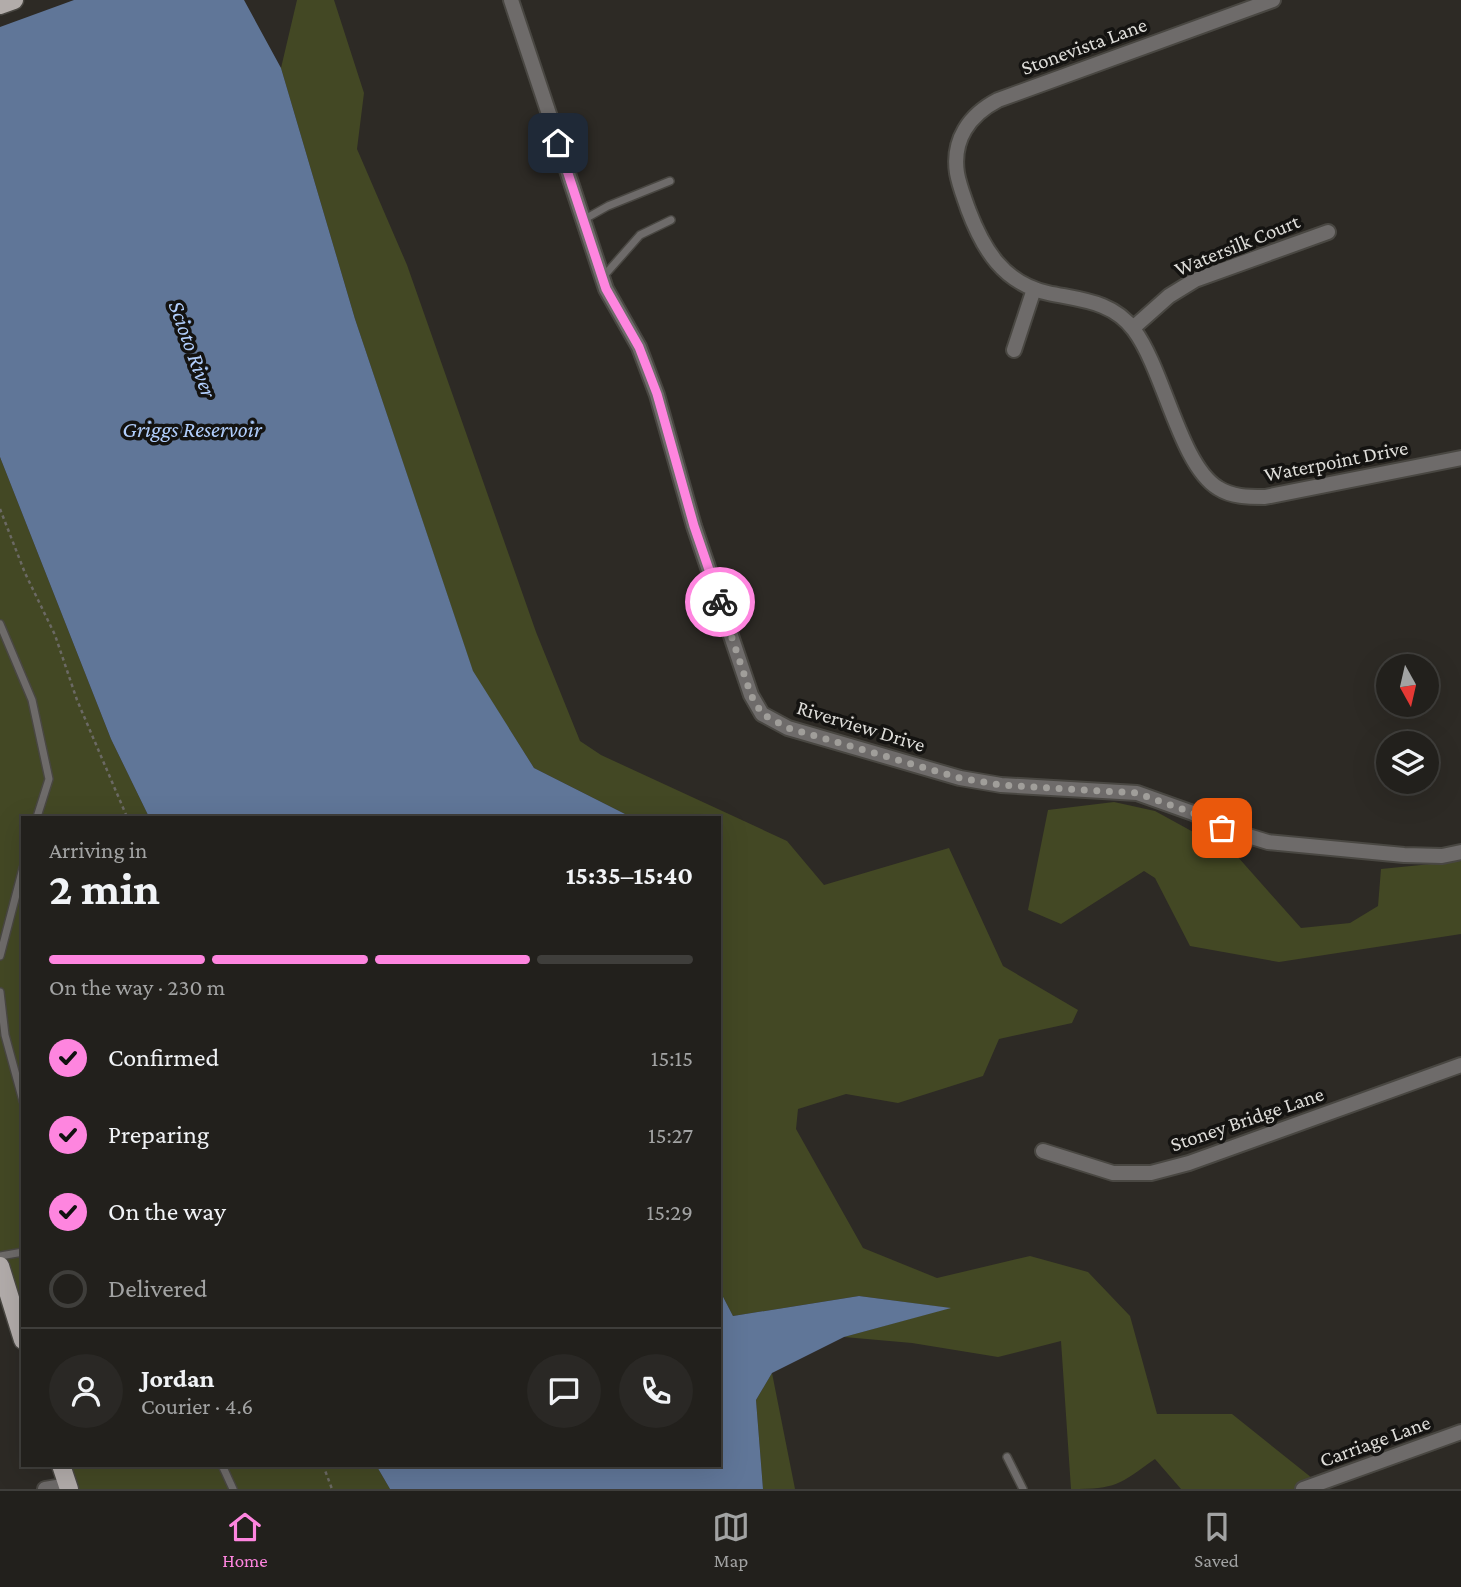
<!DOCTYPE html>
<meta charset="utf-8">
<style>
:root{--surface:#22201c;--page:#2a2825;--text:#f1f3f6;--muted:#a2a3a3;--line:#3f3e3b;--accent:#fe85df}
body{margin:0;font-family:"Crimson Pro",serif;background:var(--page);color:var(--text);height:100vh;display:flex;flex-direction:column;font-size:26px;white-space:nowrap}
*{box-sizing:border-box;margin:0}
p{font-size:23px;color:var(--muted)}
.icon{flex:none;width:38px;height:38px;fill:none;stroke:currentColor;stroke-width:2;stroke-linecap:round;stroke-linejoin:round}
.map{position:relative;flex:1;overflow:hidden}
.sheet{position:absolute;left:21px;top:816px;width:700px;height:651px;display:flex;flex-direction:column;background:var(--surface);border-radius:0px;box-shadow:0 7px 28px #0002,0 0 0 2px var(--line)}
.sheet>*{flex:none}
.needle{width:46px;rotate:172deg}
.fabs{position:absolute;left:1376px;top:654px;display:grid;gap:14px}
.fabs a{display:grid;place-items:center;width:63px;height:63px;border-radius:50%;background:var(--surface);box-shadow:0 7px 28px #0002,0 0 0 2px var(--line);font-size:35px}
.pin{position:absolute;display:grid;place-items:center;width:60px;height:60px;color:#fff;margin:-30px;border-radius:14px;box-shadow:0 4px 10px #0006}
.courier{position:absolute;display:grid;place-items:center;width:70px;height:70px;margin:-35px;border:5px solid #fe85df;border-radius:50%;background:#fff;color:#222;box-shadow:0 2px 9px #0007}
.headline em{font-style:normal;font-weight:700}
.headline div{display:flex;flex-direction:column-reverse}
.headline{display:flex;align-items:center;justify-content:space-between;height:119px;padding:0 28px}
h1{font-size:46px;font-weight:700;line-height:52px}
.bar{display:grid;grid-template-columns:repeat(4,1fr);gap:10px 7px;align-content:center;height:84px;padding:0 28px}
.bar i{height:9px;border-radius:5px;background:var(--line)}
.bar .active{background:var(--accent)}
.bar p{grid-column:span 4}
.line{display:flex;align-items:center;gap:18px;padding:0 28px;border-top:2px solid var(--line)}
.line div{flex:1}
.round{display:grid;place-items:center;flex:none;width:74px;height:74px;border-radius:37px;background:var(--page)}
ol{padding:0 28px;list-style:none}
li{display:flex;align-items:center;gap:21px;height:77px}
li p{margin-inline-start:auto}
li .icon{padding:7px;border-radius:50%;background:var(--accent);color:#111;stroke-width:4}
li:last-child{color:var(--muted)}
li i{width:38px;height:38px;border:4px solid var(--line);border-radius:50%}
.tabs{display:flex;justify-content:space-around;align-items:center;height:98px;border-top:2px solid var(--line);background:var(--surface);font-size:19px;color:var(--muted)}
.tabs a{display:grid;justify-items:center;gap:4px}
.tabs .active{color:var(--accent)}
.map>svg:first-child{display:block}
</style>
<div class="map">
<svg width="1461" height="1489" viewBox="0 0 1461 1489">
<rect width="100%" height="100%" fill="#2d2a25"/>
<path fill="#434824" d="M 297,0 L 334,0 L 364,93 L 357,149 L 407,265 L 536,632 L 580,741 L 601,755 L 787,841 L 824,885 L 949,848 L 1003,966 L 1078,1010 L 1072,1023 L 999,1039 L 983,1076 L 898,1103 L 846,1094 L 798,1109 L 796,1129 L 863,1248 L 937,1278 L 1030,1256 L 1088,1272 L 1130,1316 L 1157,1414 L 1232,1414 L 1312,1478 L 1318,1489 L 1181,1489 L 1155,1459 C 1118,1485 1117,1489 1071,1489 L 1061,1341 L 998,1357 L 912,1343 L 844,1337 L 949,1308 L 859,1296 L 733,1316 L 719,1289 L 719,817 L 631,817 L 534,768 L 473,672 L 355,319 L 281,68 Z
M 0,457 L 111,739 L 149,817 L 23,817 L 23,1340 L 0,1266 Z
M 1114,802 L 1155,811 L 1237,856 L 1301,928 L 1350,923 L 1378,906 L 1381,869 L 1461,861 L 1461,934 L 1279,962 L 1190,946 L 1155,878 L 1144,871 L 1061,924 L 1028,910 L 1048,810 Z
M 772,1373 L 795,1489 L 763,1489 L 756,1400 Z
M 61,1465 L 376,1465 L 390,1489 L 69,1489 Z"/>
<path fill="#607698" d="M 0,0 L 244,0 L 281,68 L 355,319 L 473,671 L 534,768 L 631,817 L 149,817 L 111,739 L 0,457 Z
M 719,1289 L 733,1316 L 859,1296 L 951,1308 L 844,1337 L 772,1373 L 756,1400 L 763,1489 L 390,1489 L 376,1465 L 719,1465 Z"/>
<path fill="#2d2a25" d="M 0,0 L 74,0 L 0,27 Z"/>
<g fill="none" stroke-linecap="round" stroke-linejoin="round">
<g stroke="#494742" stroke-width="10">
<path id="service" d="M 583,220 L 608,206 L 670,181
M 603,277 L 640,235 L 671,220
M 0,624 L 32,700 L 49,779 L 37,817
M 0,956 L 23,868
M 0,992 L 5,1035 L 23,1101
M 0,1256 L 23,1252
M 1007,1457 L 1023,1489
M 222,1465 L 233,1489"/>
</g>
<g stroke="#494742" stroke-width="18">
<path id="minor" d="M 511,0 L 552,123
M 1273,0 L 998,100 C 969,115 952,140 957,173 C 959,185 964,197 968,209 C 983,249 1003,283 1048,293 C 1080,300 1113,301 1134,330 C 1164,370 1180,465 1218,488 C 1232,497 1248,497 1265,497 L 1461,458
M 558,143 L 606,289 L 639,347 L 657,395 L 694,526 L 751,695 L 762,714 L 788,728 L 960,778 L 1001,785 L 1137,793 L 1193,813 L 1222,828 L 1268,842 L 1404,855 L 1442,856 L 1461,852
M 1133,328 L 1169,296 L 1195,280 L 1328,232
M 1014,350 L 1034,289
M 1043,1151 L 1113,1173 L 1151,1173 L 1189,1163 L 1461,1065
M 45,1489 L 68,1485
M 1303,1489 L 1461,1432"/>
</g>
<g stroke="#494742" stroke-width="21">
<path id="primary" d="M 0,5 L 14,0
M 0,1266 L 23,1340
M 61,1465 L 69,1489"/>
</g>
<path stroke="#6b6964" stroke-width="2.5" stroke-dasharray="3.5 3.5" stroke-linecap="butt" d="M 0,509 L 25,573 L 55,635 L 77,700 L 127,817
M 323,1465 L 332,1489"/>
<use href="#service" stroke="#6e6b6a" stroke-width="7"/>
<use href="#minor" stroke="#6e6b6a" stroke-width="14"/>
<use href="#primary" stroke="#b2acaa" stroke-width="18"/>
</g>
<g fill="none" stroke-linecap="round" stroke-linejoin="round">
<path stroke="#a09e9a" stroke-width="7" stroke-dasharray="0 12.6" d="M 720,602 L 751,695 L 762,714 L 788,728 L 960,778 L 1001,785 L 1137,793 L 1193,813 L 1222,828"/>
<path stroke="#fe85df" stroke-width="9" d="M 558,143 L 606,289 L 639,347 L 657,394 L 694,526 L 720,602"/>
</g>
<g text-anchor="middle" stroke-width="7" stroke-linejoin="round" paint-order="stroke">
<g font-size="21" fill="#deddd9" stroke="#141311">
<text transform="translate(1084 46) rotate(-20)" y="7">Stonevista Lane</text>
<text transform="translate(1237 245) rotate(-22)" y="7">Watersilk Court</text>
<text transform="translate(1336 461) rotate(-11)" y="7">Waterpoint Drive</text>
<text transform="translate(861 726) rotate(17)" y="7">Riverview Drive</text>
<text transform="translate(1247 1119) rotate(-19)" y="7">Stoney Bridge Lane</text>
<text transform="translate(1375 1441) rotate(-20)" y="7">Carriage Lane</text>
</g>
<g font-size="23" font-style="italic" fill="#b1cefc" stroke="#141311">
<text transform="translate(193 349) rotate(70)" y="8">Scioto River</text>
<text x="192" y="437">Griggs Reservoir</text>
</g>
</g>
</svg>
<div class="fabs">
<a><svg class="needle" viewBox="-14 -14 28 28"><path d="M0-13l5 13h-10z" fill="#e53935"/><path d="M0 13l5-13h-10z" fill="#a2a3a3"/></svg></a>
<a><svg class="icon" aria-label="layers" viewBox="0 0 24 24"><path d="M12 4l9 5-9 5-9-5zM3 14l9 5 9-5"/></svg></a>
</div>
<div class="pin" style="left:1222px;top:828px;background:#ea580c"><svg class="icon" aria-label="bag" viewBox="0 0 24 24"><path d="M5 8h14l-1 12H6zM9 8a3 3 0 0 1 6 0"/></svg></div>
<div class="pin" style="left:558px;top:143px;background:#1f2937"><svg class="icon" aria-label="home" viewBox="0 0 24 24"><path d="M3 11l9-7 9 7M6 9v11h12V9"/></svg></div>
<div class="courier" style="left:720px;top:602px"><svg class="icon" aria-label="bike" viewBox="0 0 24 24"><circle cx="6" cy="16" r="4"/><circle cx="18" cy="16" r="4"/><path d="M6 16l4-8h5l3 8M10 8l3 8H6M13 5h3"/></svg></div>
<section class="sheet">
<div class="headline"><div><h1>2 min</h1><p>Arriving in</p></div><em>15:35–15:40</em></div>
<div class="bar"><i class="active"></i><i class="active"></i><i class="active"></i><i></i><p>On the way · 230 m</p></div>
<ol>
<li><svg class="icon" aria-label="check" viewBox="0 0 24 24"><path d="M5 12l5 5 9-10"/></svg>Confirmed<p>15:15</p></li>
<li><svg class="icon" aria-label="check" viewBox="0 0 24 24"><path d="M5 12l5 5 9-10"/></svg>Preparing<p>15:27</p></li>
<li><svg class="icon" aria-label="check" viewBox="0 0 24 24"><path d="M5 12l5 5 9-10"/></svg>On the way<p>15:29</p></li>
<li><i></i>Delivered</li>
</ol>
<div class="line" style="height:126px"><a class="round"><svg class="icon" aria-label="person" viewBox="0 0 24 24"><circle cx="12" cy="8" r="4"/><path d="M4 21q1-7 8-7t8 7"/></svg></a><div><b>Jordan</b><p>Courier · 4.6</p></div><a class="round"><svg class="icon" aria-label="chat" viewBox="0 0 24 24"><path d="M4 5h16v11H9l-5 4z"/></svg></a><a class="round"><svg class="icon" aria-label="phone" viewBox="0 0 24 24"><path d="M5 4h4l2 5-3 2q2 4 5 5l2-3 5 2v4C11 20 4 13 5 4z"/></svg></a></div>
</section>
</div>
<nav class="tabs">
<a class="active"><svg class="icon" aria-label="home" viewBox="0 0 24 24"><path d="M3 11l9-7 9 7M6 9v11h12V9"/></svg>Home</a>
<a><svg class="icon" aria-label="map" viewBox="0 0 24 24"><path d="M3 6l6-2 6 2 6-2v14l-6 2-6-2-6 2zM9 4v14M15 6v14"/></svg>Map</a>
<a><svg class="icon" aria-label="saved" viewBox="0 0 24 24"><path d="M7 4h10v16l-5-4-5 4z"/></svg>Saved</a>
</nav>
